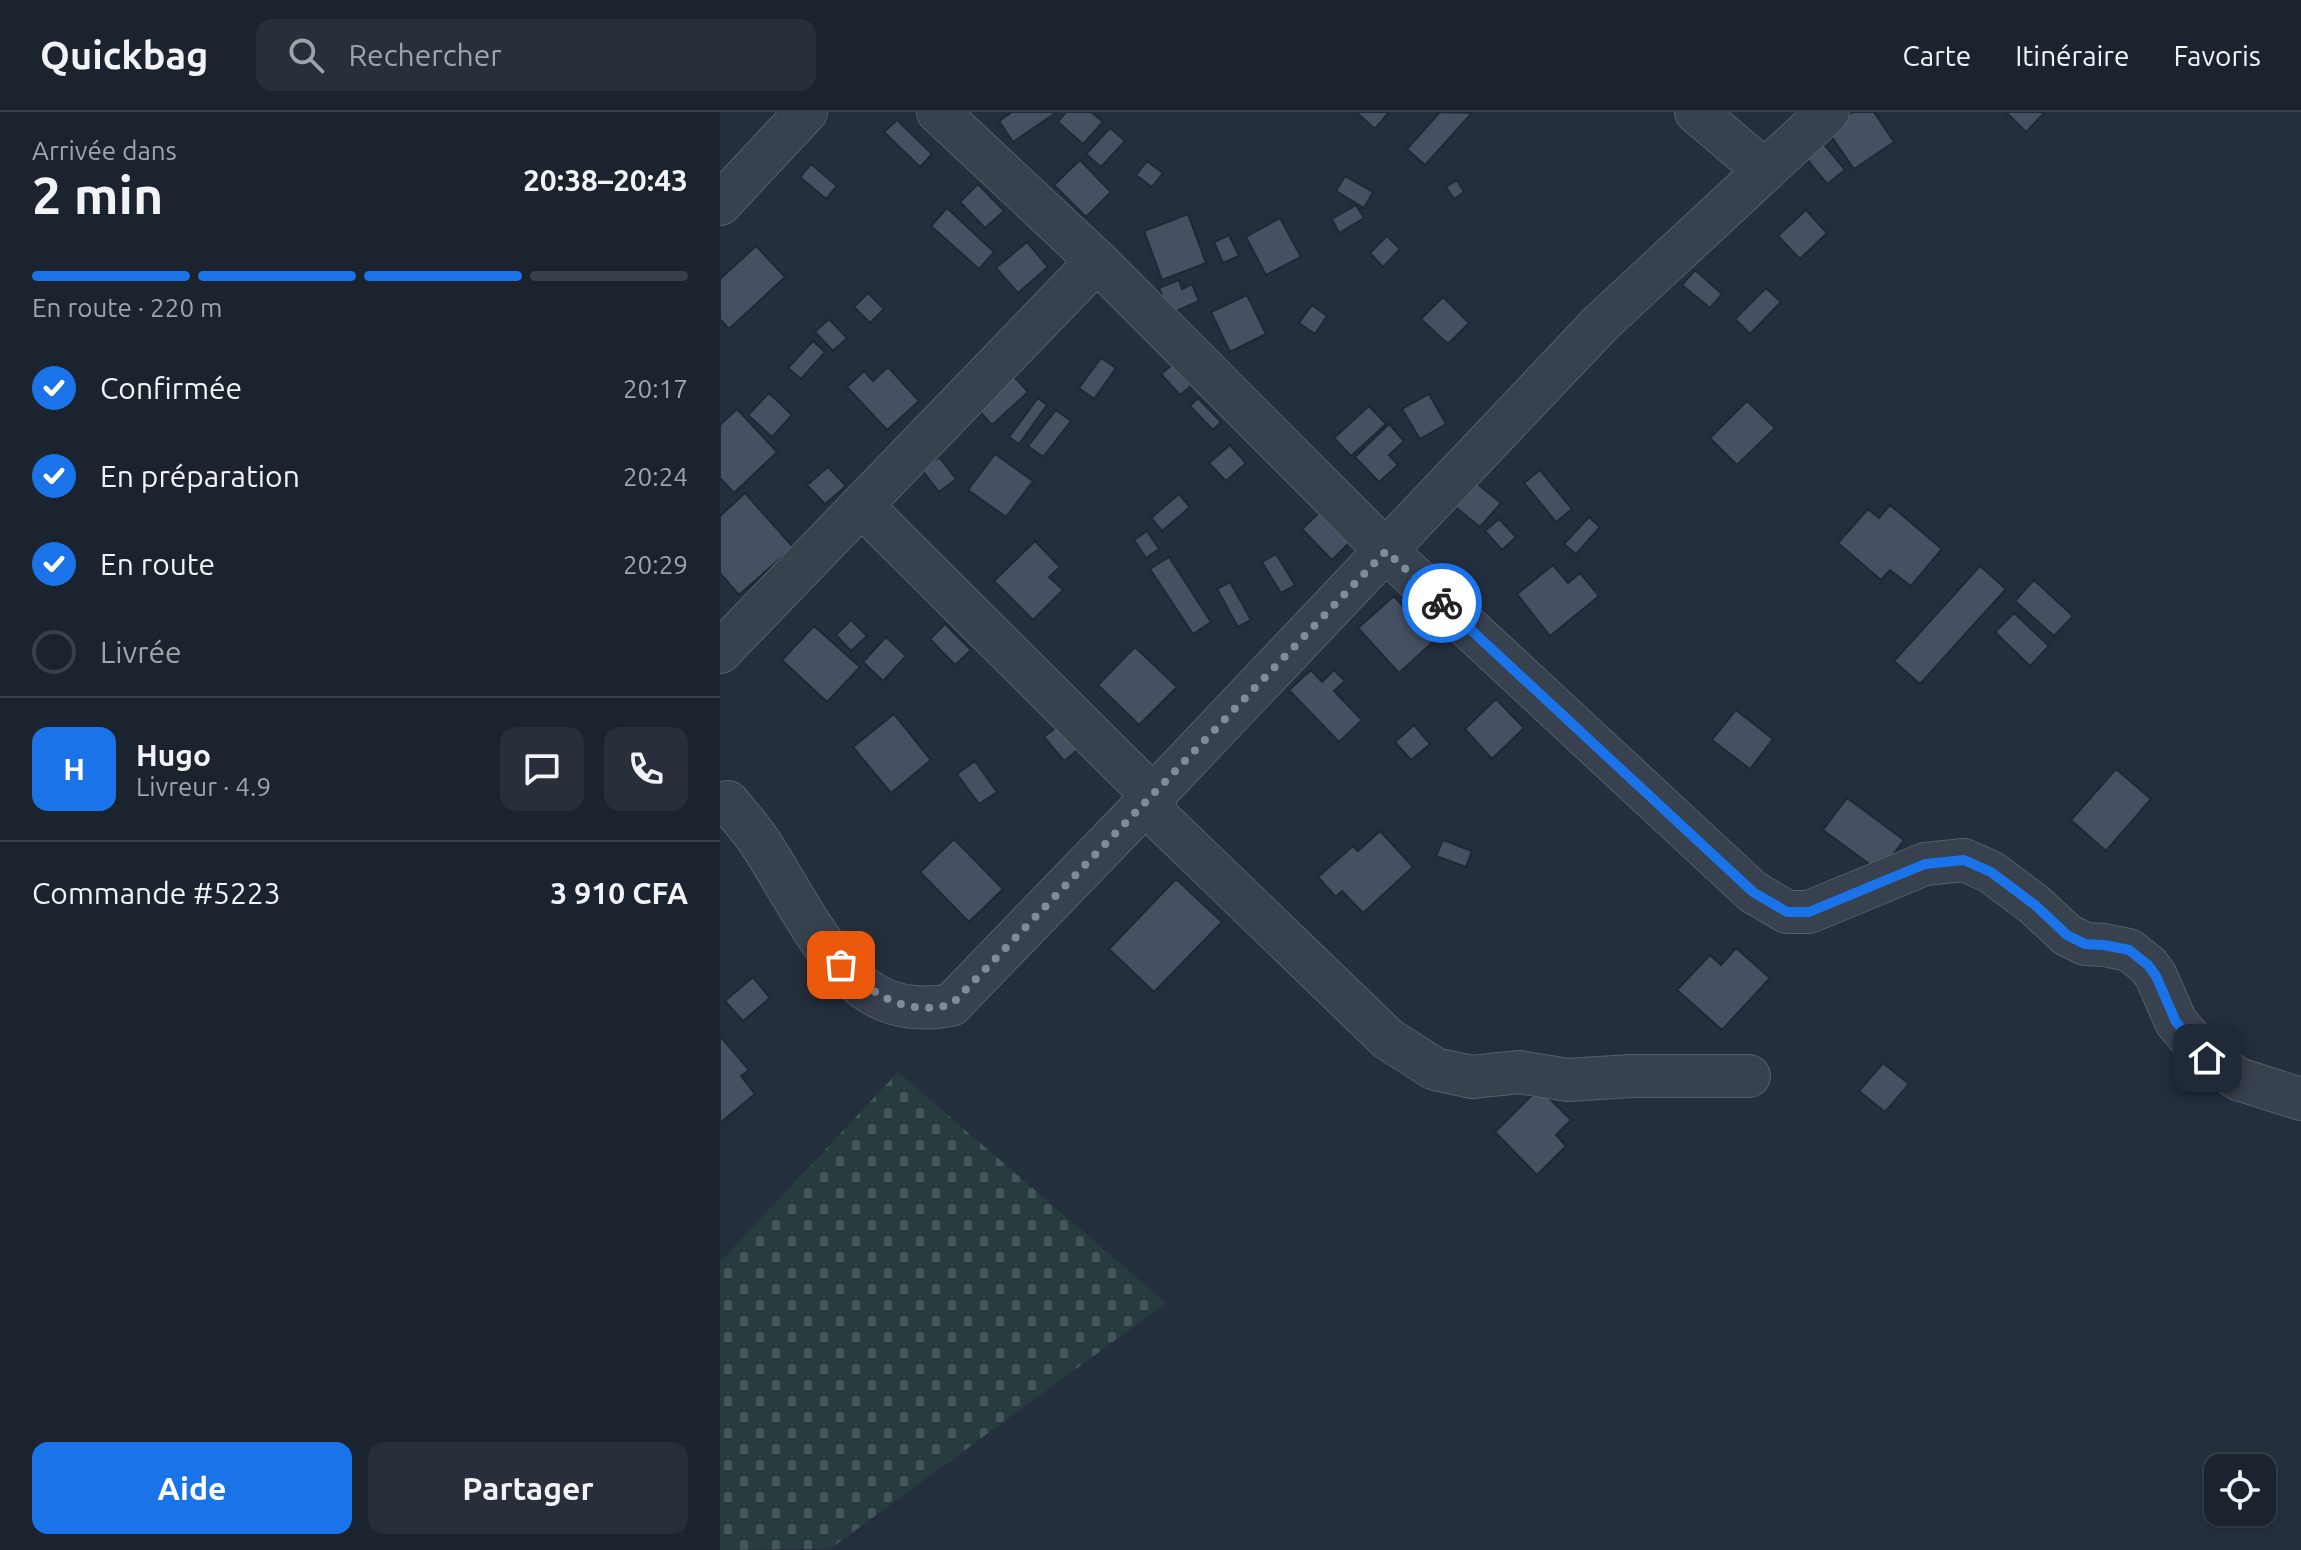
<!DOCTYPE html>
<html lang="fr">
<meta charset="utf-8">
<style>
:root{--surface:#1b232e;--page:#282f3a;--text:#f1f3f6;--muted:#a0a4aa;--line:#39404a;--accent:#1a73e8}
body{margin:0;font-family:Ubuntu,sans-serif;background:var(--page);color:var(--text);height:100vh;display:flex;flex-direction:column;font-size:30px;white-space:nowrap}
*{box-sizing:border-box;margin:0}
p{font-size:26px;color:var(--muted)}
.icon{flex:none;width:44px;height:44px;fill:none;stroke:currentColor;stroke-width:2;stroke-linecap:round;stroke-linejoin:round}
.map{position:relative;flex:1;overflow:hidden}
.panel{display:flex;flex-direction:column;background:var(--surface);width:720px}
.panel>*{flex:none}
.tools{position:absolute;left:1484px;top:1342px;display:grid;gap:16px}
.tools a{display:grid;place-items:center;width:72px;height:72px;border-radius:16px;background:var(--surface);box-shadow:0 2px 6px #0004,0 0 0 2px var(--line);font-size:40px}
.pin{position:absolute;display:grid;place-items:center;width:68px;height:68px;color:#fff;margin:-34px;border-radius:16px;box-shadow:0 4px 12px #0006}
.courier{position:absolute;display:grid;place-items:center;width:80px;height:80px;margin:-40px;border:6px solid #1a73e8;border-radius:50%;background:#fff;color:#222;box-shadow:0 2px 10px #0007}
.summary em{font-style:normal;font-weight:700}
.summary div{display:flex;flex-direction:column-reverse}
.summary{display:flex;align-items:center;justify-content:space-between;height:136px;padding:0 32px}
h1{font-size:52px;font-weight:700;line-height:60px}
.bar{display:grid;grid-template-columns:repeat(4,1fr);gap:12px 8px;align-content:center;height:96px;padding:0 32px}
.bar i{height:10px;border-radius:6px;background:var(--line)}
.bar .selected{background:var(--accent)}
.bar p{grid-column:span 4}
.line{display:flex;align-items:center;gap:20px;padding:0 32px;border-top:2px solid var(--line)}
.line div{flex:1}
.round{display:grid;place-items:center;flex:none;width:84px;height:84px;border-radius:16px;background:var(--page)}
ol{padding:0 32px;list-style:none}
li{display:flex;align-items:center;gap:24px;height:88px}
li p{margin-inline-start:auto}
li .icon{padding:8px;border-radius:50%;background:var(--accent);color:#fff;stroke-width:4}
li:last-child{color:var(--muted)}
li i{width:44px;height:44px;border:4px solid var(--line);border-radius:50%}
.button{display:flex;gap:16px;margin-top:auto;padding:16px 32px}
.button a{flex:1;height:92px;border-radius:16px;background:var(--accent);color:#fff;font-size:32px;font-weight:700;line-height:92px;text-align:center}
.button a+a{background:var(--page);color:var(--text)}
header{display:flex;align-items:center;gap:48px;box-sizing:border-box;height:112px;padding:0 40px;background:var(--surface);border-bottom:2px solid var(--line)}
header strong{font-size:38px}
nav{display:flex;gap:44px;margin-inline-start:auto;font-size:28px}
.search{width:560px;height:72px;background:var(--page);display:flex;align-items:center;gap:20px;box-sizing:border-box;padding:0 28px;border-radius:16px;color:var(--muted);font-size:30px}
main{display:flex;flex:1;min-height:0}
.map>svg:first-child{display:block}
</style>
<header>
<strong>Quickbag</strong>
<div class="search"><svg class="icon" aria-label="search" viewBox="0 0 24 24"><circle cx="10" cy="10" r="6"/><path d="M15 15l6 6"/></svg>Rechercher</div>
<nav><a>Carte</a><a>Itinéraire</a><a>Favoris</a></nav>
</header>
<main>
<section class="panel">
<div class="summary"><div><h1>2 min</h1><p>Arrivée dans</p></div><em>20:38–20:43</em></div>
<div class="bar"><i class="selected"></i><i class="selected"></i><i class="selected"></i><i></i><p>En route · 220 m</p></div>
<ol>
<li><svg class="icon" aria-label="check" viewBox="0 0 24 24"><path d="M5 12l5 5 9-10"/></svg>Confirmée<p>20:17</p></li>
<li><svg class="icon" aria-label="check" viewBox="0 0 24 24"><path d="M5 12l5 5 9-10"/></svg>En préparation<p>20:24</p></li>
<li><svg class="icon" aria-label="check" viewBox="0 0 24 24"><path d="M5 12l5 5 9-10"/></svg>En route<p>20:29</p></li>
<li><i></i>Livrée</li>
</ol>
<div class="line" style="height:144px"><b class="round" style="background:var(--accent);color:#fff">H</b><div><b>Hugo</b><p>Livreur · 4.9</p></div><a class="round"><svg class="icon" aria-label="chat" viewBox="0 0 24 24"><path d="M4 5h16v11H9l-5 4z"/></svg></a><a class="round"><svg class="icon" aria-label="phone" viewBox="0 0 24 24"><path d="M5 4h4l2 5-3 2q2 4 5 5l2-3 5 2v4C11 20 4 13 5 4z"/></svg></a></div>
<div class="line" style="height:104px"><div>Commande #5223</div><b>3 910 CFA</b></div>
<div class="button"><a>Aide</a><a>Partager</a></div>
</section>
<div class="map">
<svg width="1581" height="1438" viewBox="0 0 1581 1438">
<defs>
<pattern id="cemetery-stones" width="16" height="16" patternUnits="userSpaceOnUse" patternTransform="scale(2)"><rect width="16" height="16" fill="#263c3f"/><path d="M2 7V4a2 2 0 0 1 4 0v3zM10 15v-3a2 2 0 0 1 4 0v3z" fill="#435659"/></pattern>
</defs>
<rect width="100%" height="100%" fill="#242f3e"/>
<path fill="url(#cemetery-stones)" d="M 178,960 L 446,1191 L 110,1437 L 0,1438 L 0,1150 Z"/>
<path fill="#455162" stroke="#1f2835" stroke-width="2" d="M 292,0 L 337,0 L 293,30 L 279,9 Z
M 346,0 L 371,0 L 383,10 L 363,32 L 338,10 Z
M 636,0 L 669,0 L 655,17 Z
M 720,0 L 752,1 L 705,53 L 687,37 Z
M 1133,0 L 1154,0 L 1174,30 L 1134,57 L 1107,18 Z
M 1286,0 L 1325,0 L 1306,20 Z
M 177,8 L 212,42 L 200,55 L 164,20 Z
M 390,16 L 405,29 L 381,55 L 366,42 Z
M 1099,26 L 1125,58 L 1107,72 L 1081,40 Z
M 360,48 L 391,80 L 366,105 L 334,73 Z
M 427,49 L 443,61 L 432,75 L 416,63 Z
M 91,52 L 117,74 L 106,87 L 80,65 Z
M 625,64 L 653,80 L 644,96 L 616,79 Z
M 737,68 L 744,80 L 734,87 L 726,75 Z
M 258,72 L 284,99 L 265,116 L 240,90 Z
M 636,93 L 644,106 L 619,121 L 612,107 Z
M 227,96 L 274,140 L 259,157 L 211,114 Z
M 1086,98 L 1107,121 L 1080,147 L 1058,124 Z
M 468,102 L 486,151 L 442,168 L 424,119 Z
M 560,106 L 581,145 L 546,163 L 526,125 Z
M 509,123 L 519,144 L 503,151 L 494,130 Z
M 667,124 L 680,137 L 663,155 L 650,141 Z
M 307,130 L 328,155 L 298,181 L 276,156 Z
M 36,134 L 65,165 L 9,217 L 0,207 L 0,167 Z
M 975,158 L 1002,182 L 990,196 L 962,173 Z
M 459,168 L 462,177 L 472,172 L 479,189 L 450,202 L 439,176 Z
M 1046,176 L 1061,190 L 1030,222 L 1015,207 Z
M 148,181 L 164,197 L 150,211 L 134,195 Z
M 527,183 L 546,222 L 510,240 L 491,200 Z
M 723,185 L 749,211 L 728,232 L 701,207 Z
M 592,193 L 607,204 L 595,222 L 579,211 Z
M 109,207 L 127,226 L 113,239 L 95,220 Z
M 93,229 L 105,240 L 81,267 L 68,256 Z
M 381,246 L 396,256 L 374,287 L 359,276 Z
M 453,252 L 471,274 L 460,283 L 441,262 Z
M 168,255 L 199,289 L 167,318 L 127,275 L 144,259 L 153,269 Z
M 290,260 L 308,280 L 272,313 L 254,293 Z
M 49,281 L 72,303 L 52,325 L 28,303 Z
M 709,282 L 726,312 L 700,327 L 682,297 Z
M 318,286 L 327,293 L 299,332 L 289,325 Z
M 478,286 L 501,310 L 493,318 L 470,294 Z
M 1027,289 L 1055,316 L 1017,353 L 990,326 Z
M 649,294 L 666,312 L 631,344 L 614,326 Z
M 17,297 L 57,340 L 14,381 L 0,366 L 0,313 Z
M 336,298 L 351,309 L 323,345 L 308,334 Z
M 669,312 L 684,329 L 669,343 L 678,353 L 659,370 L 635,345 Z
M 510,333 L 526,351 L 506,369 L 489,351 Z
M 275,342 L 313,369 L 286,405 L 248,378 Z
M 219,345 L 236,367 L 219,380 L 202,358 Z
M 108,355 L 126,374 L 105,392 L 87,373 Z
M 820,358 L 852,397 L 836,410 L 804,371 Z
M 754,369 L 781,391 L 760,415 L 733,393 Z
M 25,381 L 73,435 L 19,483 L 0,461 L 0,404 Z
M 459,382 L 470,395 L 442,419 L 431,406 Z
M 1170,393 L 1222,437 L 1191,474 L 1170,458 L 1161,468 L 1118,431 L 1148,397 L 1159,406 Z
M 600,400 L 630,430 L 612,448 L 582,417 Z
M 869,405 L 880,415 L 856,442 L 844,432 Z
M 779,407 L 796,425 L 782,438 L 765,419 Z
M 427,419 L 439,437 L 426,446 L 414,428 Z
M 315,429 L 340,455 L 329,465 L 343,478 L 313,508 L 274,469 Z
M 556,442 L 575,473 L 561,481 L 542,450 Z
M 449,445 L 491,510 L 473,522 L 430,457 Z
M 833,453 L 848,471 L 860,461 L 879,484 L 830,524 L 797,482 Z
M 1260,454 L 1286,477 L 1200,572 L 1174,549 Z
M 1314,468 L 1353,504 L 1334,524 L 1295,489 Z
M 510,470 L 531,508 L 518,515 L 497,477 Z
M 674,484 L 714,529 L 679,561 L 638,516 Z
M 1294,501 L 1329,534 L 1310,554 L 1275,520 Z
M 131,508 L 147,524 L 131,539 L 116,523 Z
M 225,512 L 251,538 L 235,553 L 210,527 Z
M 94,514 L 140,555 L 107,590 L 62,548 Z
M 166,525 L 186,544 L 163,569 L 143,550 Z
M 415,535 L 457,575 L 419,613 L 378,573 Z
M 591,558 L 602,570 L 614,558 L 625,569 L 614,579 L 642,608 L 619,630 L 569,578 Z
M 776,587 L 804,616 L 772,647 L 745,617 Z
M 1016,598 L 1053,627 L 1030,657 L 992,628 Z
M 174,602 L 211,648 L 171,681 L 133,635 Z
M 344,609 L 364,633 L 344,649 L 324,625 Z
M 694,613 L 710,632 L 691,648 L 675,630 Z
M 255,649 L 277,680 L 259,692 L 237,662 Z
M 1396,657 L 1431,687 L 1386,739 L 1351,708 Z
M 1127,686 L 1184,728 L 1160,760 L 1103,718 Z
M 660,719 L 693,755 L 643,801 L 622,779 L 616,785 L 598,765 L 633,734 L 638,739 Z
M 234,727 L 283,777 L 249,810 L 200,760 Z
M 723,728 L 752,739 L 746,755 L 716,744 Z
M 456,767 L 502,810 L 434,880 L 389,837 Z
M 1016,836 L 1050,866 L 1002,918 L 957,878 L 990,843 L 1001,853 Z
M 33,865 L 50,886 L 23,909 L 5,889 Z
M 0,924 L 29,958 L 21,964 L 35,982 L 0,1011 Z
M 1163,951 L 1189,972 L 1165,1000 L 1139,979 Z
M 819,976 L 851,1008 L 836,1023 L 846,1034 L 817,1063 L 775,1020 Z"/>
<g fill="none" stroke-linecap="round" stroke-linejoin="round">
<g stroke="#565f6c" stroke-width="44">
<path id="minor" d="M 976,0 L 1045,59
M 0,92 L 86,0
M 377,149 L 666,439 L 1033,780 L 1067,800 L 1089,800 L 1205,752 L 1244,748 L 1271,760 L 1315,793 L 1347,823 L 1365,832 L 1384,833 L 1409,838 L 1428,853 L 1436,864 L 1456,910 L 1487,946 L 1518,967 L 1581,987
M 142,394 L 433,684 L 437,704 L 668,927 L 715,957 L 752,965 L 799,960 L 848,968 L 911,964 L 1029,964
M 0,540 L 377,149 L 218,0
M 8,690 C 18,703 30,715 39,729 C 70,775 105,853 153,882 C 176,896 205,898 231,893 L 433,684 L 881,211 L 1108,0"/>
</g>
<use href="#minor" stroke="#38414e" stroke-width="42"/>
</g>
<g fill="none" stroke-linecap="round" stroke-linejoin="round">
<path stroke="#828b98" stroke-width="8" stroke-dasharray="0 14.4" d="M 121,853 C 157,884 181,903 231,893 L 666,439 L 722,491"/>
<path stroke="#1a73e8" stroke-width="10" d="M 722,491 L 1033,780 L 1067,800 L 1089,800 L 1205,752 L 1244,748 L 1271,760 L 1315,793 L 1347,823 L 1365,832 L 1384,833 L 1409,838 L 1428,853 L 1436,864 L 1456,910 L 1487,946"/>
</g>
</svg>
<div class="tools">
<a><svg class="icon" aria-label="locate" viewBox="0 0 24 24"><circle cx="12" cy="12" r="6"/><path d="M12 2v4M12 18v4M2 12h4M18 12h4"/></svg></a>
</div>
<div class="pin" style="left:121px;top:853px;background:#ea580c"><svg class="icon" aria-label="bag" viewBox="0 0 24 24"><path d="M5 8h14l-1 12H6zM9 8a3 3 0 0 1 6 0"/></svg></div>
<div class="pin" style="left:1487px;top:946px;background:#1f2937"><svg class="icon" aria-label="home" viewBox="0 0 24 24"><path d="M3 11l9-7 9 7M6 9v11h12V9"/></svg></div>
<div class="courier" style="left:722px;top:491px"><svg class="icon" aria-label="bike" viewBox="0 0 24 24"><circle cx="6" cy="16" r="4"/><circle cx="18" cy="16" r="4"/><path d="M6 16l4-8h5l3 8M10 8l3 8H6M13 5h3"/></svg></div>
</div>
</main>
